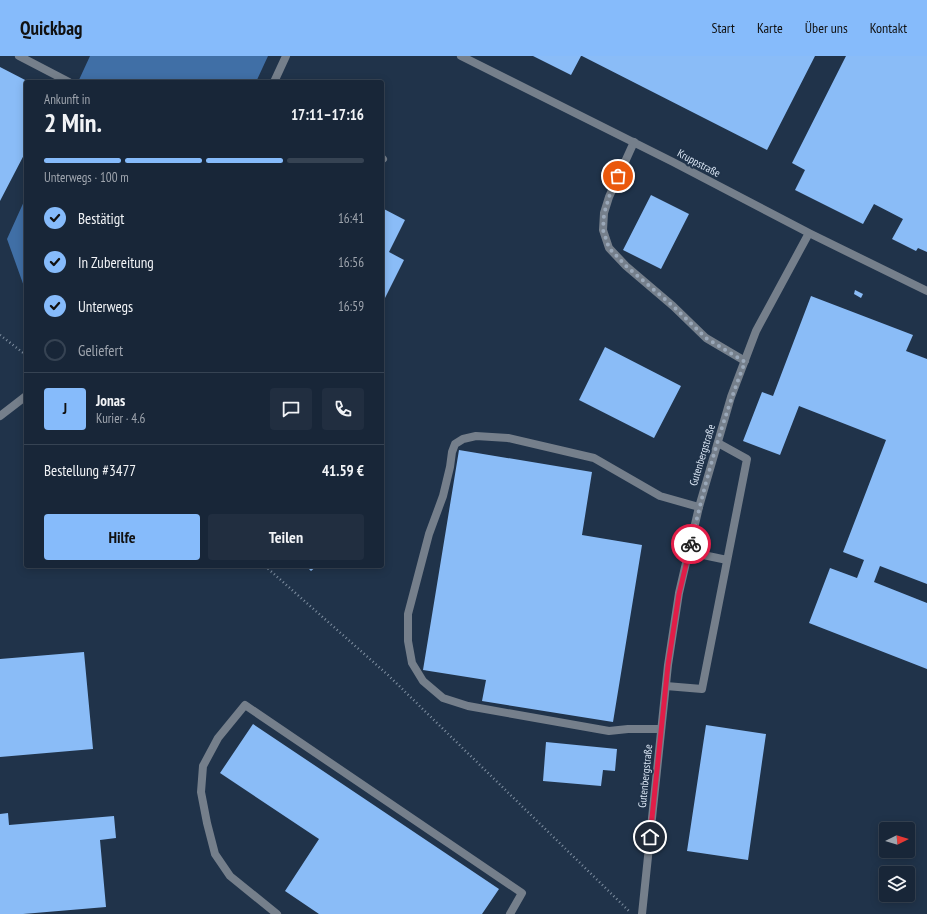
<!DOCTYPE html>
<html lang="de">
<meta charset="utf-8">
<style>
:root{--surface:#182638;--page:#212e40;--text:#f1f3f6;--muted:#9fa5ae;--line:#364353;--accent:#86bbfb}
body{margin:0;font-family:"PT Sans Narrow",sans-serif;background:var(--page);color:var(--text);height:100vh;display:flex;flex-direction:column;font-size:15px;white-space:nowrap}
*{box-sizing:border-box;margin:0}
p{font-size:13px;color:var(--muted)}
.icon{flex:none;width:22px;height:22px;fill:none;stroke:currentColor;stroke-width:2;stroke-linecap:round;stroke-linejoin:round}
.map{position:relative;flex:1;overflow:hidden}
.drawer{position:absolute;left:24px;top:24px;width:360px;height:488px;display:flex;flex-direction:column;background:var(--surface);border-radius:4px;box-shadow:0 2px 10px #0003,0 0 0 1px var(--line)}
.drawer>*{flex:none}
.needle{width:26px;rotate:85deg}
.buttons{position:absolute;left:879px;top:766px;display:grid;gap:8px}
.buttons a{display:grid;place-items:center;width:36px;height:36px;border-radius:4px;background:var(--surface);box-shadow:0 2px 10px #0003,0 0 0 1px var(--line);font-size:20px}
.pin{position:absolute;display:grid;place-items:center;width:34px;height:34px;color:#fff;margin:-17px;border:2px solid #fff;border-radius:50%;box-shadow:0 1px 4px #0007}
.courier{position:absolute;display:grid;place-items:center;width:40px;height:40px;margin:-20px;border:3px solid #e11d48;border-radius:50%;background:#fff;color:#222;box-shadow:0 1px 5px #0007}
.head em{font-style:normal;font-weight:700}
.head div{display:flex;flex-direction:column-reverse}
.head{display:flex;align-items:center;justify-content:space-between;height:68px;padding:0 20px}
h1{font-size:26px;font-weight:700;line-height:30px}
.bar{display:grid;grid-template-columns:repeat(4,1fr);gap:6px 4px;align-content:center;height:48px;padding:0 20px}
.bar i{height:5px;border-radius:3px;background:var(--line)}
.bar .on{background:var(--accent)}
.bar p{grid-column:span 4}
.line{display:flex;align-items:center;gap:10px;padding:0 20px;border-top:1px solid var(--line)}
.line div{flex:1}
.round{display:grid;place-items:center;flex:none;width:42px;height:42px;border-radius:4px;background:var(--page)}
ol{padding:0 20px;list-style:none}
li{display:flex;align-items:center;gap:12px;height:44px}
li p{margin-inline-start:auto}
li .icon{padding:4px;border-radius:50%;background:var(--accent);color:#111;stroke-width:4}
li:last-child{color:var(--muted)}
li i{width:22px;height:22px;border:2px solid var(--line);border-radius:50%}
.cta{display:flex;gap:8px;margin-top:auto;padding:8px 20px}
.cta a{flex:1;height:46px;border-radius:4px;background:var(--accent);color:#111;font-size:16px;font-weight:700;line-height:46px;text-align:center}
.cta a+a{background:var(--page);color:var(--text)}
header{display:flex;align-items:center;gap:24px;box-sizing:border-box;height:56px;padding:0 20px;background:var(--accent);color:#111}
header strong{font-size:19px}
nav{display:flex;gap:22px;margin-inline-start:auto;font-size:14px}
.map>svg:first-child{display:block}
</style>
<header>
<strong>Quickbag</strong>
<nav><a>Start</a><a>Karte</a><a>Über uns</a><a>Kontakt</a></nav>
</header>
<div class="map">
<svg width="927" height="858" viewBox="0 0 927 858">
<rect width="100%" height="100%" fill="#20334a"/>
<path fill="#406fa6" d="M 90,0 L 268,0 L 256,26 L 78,26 Z
M 26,141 L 26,236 L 7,183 Z"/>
<path fill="#8abcf7" d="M 533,0 L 581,0 L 571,19 Z
M 582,0 L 815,0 L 767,94 Z
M 846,0 L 927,0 L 927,196 L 918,192 L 916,195 L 892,183 L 903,163 L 874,148 L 863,168 L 795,134 L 805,114 L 792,107 Z
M 0,11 L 29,26 L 26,26 L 26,95 L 0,145 Z
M 651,139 L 689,158 L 661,213 L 623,194 Z
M 382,152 L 405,164 L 389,196 L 404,204 L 382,248 Z
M 855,234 L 863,238 L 861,242 L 854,238 Z
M 811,240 L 913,279 L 906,295 L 927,303 L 927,528 L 880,510 L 874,526 L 927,547 L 927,613 L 809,567 L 830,512 L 857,522 L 864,504 L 843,496 L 886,384 L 799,350 L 780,399 L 743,385 L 762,336 L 773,340 Z
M 605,291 L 681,330 L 654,382 L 579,344 Z
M 459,394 L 592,416 L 582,479 L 642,489 L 613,666 L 482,645 L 486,624 L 423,614 Z
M 306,510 L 317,510 L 311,515 Z
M 84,596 L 93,693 L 0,701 L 0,603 Z
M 253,668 L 499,833 L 482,858 L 319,858 L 285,835 L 319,783 L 220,717 Z
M 706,669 L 766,678 L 748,804 L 687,795 Z
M 546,686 L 617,693 L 615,715 L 603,714 L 601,730 L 543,725 Z
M 8,757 L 9,769 L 114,760 L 116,782 L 100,784 L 106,851 L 23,858 L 0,858 L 0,758 Z"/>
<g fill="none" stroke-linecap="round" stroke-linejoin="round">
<path stroke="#8191a3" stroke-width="2.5" stroke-dasharray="1 3" stroke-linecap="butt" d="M 0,279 L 26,299
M 265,510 L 388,619 L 629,855"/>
<path stroke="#757f8b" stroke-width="8" d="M 19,0 L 69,26
M 634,86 L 609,141 L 604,157 L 603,174 L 609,192 L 626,210 L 673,250 L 706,282 L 745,305
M 382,102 L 383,103
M 689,496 L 727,504
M 666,630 L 702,633 L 747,403 L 718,387
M 661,673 L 628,673 L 609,675 L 468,650 L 443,642 L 423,625 L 412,607 L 408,585 L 408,558 L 429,478 L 443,440 L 450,411 L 452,396 L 455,388 L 463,383 L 476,380 L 508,382 L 594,402 L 660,440 L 699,451
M 277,858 L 230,820 L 215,798 L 207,767 L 201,736 L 203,710 L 218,682 L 245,649 L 522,837 L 510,858"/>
<path stroke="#757f8b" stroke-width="8" d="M 461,0 L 673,106 L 809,177 L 927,235
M 274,26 L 286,0
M 0,360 L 26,340
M 642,858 L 668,609 L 679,537 L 699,451 L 731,341 L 756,275 L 809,177"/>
</g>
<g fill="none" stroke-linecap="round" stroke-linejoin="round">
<path stroke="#9aa8b9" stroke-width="4" stroke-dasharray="0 7.2" d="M 618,120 L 609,141 L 604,158 L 603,174 L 609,192 L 626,210 L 673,250 L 706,282 L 745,306 C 722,365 705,426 691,488"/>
<path stroke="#e11d48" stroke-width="5" d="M 650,781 L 668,609 L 679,538 L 691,488"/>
</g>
<g text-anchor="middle" stroke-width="4" stroke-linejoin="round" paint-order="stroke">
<g font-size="11" fill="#dbe7f5" stroke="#20334a">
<text transform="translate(699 107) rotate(28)" y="4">Kruppstraße</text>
<text transform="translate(702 399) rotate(-73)" y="4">Gutenbergstraße</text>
<text transform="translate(645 720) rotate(-84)" y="4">Gutenbergstraße</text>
</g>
</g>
</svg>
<div class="buttons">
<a><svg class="needle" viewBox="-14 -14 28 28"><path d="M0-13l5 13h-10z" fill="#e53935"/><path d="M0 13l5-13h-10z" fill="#9fa5ae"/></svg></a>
<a><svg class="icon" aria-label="layers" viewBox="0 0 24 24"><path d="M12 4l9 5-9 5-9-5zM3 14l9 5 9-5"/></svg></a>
</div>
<div class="pin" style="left:618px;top:120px;background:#ea580c"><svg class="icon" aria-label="bag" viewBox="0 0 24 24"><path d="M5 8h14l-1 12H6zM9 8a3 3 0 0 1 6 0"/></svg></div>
<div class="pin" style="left:650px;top:781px;background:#1f2937"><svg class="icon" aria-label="home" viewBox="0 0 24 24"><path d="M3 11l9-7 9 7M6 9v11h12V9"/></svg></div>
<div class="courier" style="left:691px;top:488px"><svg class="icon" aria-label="bike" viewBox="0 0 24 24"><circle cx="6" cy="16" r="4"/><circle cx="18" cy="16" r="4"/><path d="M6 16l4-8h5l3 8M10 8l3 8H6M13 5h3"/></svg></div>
<section class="drawer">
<div class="head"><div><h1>2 Min.</h1><p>Ankunft in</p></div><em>17:11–17:16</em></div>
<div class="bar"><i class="on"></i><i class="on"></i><i class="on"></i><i></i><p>Unterwegs · 100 m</p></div>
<ol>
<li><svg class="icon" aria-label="check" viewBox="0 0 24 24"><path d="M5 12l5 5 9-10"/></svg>Bestätigt<p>16:41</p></li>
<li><svg class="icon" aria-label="check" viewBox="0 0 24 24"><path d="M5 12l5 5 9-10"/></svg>In Zubereitung<p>16:56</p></li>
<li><svg class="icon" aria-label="check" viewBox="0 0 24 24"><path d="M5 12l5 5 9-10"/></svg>Unterwegs<p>16:59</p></li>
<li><i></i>Geliefert</li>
</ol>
<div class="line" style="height:72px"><b class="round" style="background:var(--accent);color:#111">J</b><div><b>Jonas</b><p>Kurier · 4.6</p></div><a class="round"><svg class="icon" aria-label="chat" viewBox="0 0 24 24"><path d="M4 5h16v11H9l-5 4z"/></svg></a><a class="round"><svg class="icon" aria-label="phone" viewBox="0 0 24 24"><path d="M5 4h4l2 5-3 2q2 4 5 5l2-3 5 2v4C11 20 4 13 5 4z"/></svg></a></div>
<div class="line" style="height:52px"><div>Bestellung #3477</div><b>41.59 €</b></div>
<div class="cta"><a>Hilfe</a><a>Teilen</a></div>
</section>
</div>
